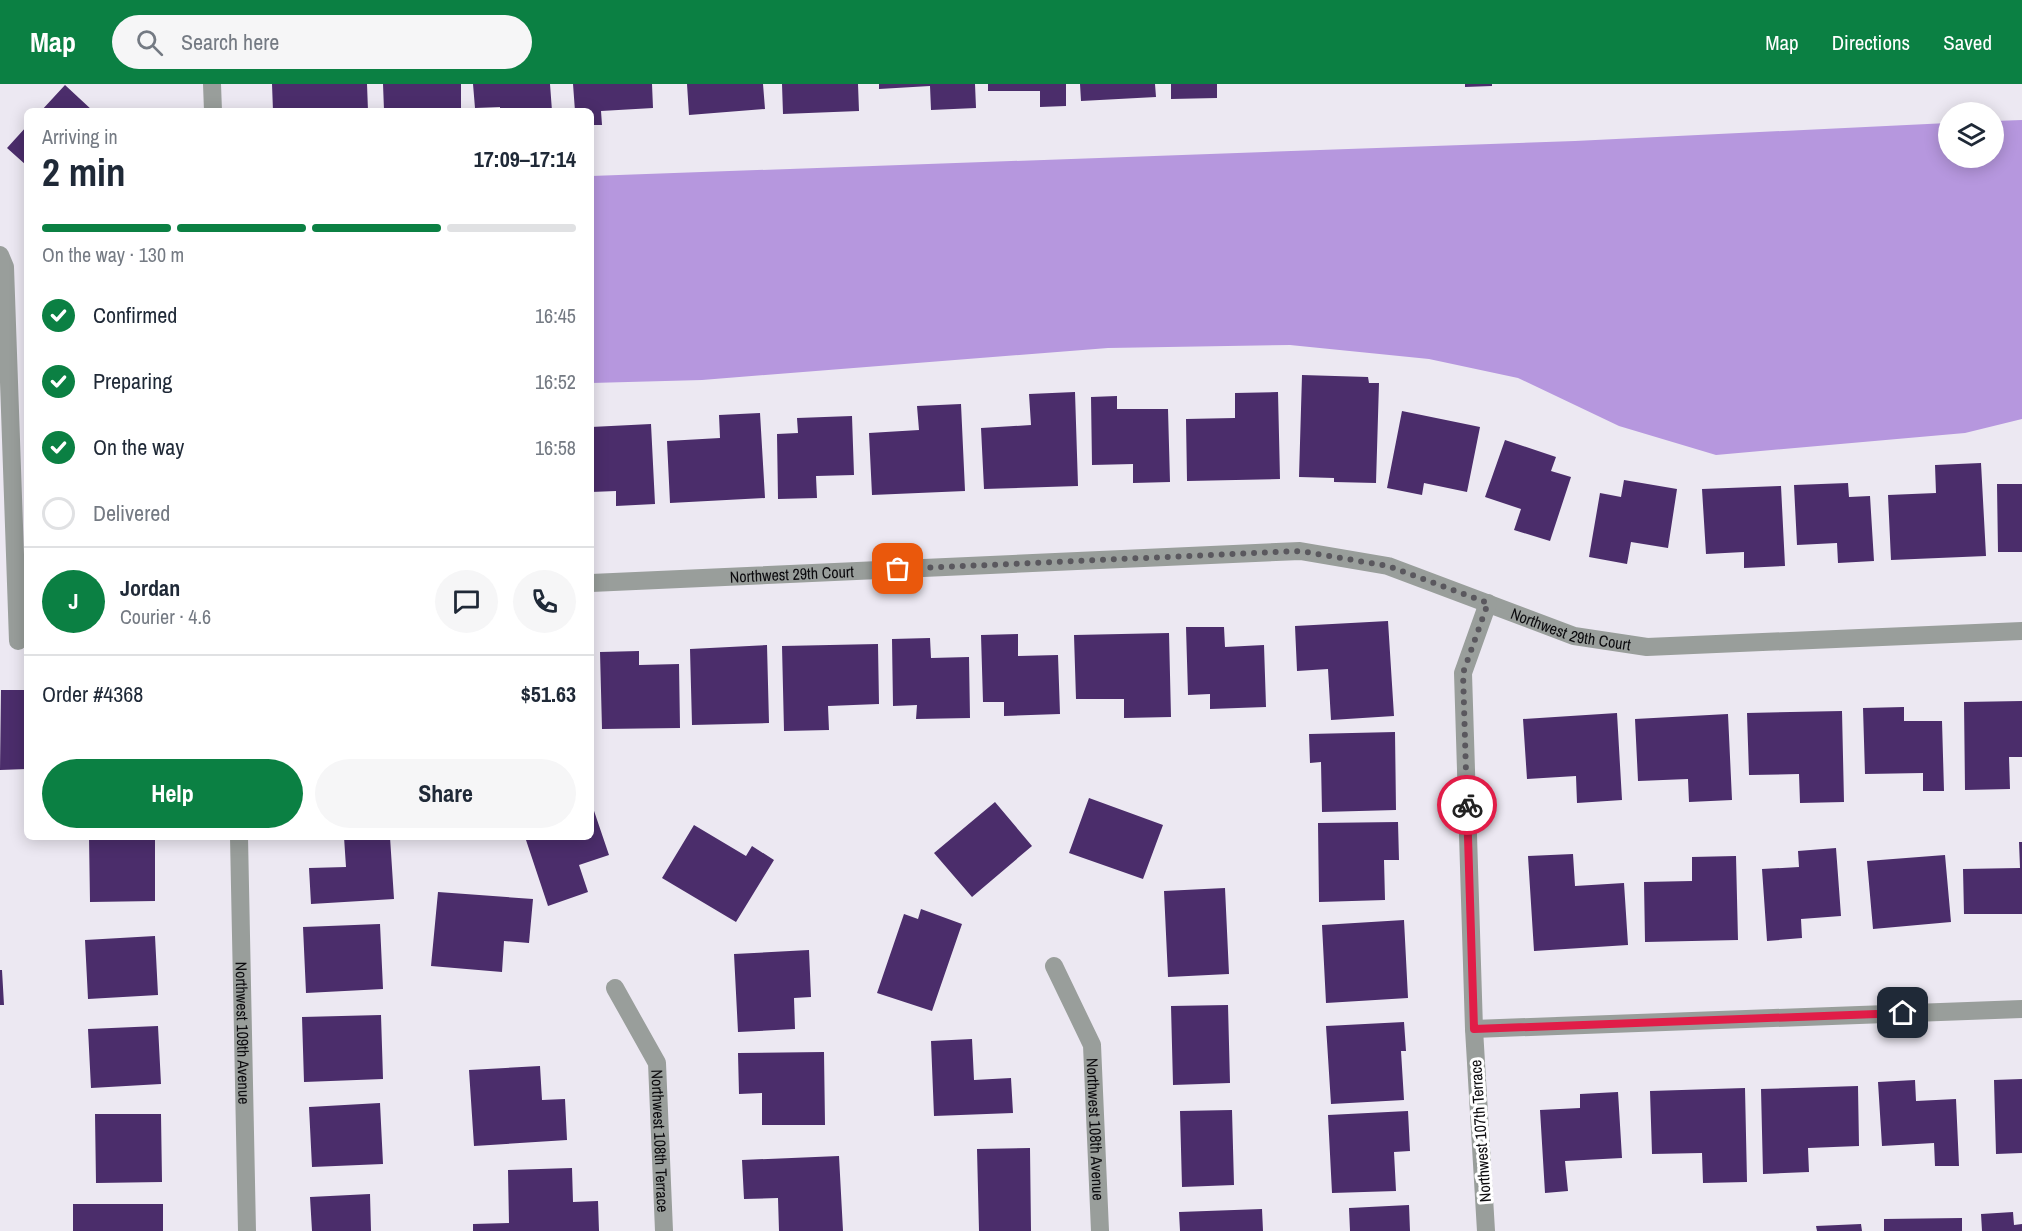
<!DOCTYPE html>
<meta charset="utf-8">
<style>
:root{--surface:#fff;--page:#f6f6f7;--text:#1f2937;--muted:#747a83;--line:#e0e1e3;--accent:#0b8043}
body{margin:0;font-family:"Archivo Narrow",sans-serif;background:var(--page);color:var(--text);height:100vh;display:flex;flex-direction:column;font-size:22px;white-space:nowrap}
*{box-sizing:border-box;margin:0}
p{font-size:20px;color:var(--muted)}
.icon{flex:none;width:33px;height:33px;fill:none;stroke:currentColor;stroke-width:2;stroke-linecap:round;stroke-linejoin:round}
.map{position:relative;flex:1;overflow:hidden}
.panel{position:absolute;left:24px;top:24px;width:570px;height:732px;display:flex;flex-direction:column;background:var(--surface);border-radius:9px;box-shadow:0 3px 15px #0003}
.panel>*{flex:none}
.buttons{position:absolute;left:1938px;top:18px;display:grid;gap:12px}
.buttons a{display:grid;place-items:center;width:66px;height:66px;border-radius:50%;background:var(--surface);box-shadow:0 3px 15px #0003;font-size:30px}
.pin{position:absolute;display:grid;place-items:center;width:51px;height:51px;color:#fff;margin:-26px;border-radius:12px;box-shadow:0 3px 9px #0006}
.courier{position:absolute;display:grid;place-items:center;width:60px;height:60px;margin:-30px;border:4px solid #e11d48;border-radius:50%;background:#fff;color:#222;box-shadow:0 2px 8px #0007}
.overview em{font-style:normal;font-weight:700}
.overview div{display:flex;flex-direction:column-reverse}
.overview{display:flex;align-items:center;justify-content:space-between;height:102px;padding:0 18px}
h1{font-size:39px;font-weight:700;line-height:45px}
.bar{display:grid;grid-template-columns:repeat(4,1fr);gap:9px 6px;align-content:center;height:72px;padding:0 18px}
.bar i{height:8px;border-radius:4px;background:var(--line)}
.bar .on{background:var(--accent)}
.bar p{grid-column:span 4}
.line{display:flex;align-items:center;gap:15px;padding:0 18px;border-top:2px solid var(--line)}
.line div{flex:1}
.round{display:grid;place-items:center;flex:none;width:63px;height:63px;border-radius:32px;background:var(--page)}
ol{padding:0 18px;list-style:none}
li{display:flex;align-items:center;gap:18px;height:66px}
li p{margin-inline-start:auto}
li .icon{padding:6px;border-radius:50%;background:var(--accent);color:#fff;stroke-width:4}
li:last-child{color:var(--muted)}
li i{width:33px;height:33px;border:3px solid var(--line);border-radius:50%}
.action{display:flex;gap:12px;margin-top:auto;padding:12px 18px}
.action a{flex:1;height:69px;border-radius:36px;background:var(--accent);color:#fff;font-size:24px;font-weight:700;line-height:69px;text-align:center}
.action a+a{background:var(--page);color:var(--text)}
header{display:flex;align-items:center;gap:36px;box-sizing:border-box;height:84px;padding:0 30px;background:var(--accent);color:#fff}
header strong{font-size:28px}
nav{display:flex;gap:33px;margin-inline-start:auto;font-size:21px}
.search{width:420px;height:54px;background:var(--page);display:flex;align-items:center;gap:15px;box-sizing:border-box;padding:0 21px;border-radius:33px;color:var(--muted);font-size:22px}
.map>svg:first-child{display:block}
</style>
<header>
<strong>Map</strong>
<div class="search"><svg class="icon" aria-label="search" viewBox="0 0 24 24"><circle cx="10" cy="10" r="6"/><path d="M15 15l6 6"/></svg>Search here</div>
<nav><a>Map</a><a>Directions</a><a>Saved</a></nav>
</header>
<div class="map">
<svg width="2022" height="1147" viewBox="0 0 2022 1147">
<rect width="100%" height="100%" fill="#ece8f2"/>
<path fill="#b697de" d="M 2022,36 L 2022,335 L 1965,349 L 1716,371 L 1619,342 L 1518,294 L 1429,275 L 1290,261 L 1108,264 L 702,296 L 591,299 L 591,92 L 1575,57 L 1948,39 L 1948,74 L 1994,74 L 1994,37 Z"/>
<path fill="#4b2d6b" d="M 272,0 L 367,0 L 368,27 L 273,27 Z
M 383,0 L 461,0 L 461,24 L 384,26 Z
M 473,0 L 550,0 L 552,27 L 500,27 L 500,23 L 475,24 Z
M 573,0 L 652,0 L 653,24 L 601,27 L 602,41 L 591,41 L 591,27 L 575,27 Z
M 687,0 L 763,0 L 765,25 L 689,31 Z
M 782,0 L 858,0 L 859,27 L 783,30 Z
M 879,0 L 975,0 L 976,24 L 931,26 L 930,2 L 879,5 Z
M 988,0 L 1066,0 L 1066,22 L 1040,23 L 1040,7 L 988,7 Z
M 1080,0 L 1155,0 L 1156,13 L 1081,17 Z
M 1171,0 L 1217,0 L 1217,14 L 1171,15 Z
M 1465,0 L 1492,0 L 1492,2 L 1465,3 Z
M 65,1 L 93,27 L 41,27 Z
M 27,42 L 27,80 L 26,81 L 7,64 Z
M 1302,291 L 1368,293 L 1369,299 L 1379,299 L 1376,399 L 1334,398 L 1334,394 L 1299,393 Z
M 1075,308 L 1078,402 L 984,405 L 981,344 L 1031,341 L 1029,310 Z
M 1278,308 L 1280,395 L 1187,397 L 1186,335 L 1235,334 L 1235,309 Z
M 1117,312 L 1117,325 L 1168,325 L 1170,398 L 1133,399 L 1133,380 L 1092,381 L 1091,313 Z
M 961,320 L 965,407 L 872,411 L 869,349 L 919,346 L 917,322 Z
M 1402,327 L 1480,343 L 1467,408 L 1424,399 L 1422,411 L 1387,404 Z
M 760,329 L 765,414 L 670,419 L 667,357 L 720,354 L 719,331 Z
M 852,332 L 854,391 L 816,392 L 817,414 L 778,415 L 777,350 L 798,349 L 797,334 Z
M 651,340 L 655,420 L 616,422 L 616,407 L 591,408 L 591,343 Z
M 1505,356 L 1556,373 L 1551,387 L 1571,393 L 1550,457 L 1514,446 L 1521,425 L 1485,413 Z
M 1981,379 L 1986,472 L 1891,476 L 1888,411 L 1936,409 L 1935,381 Z
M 1624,396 L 1677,405 L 1668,464 L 1631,458 L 1627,480 L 1589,473 L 1600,409 L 1621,413 Z
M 1848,399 L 1849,413 L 1870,412 L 1874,477 L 1838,479 L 1837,459 L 1797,461 L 1794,401 Z
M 1997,400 L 2022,400 L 2022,468 L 1998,468 Z
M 1781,402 L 1785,482 L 1744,484 L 1744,468 L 1706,470 L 1702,405 Z
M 1388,537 L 1394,632 L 1331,636 L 1328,585 L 1297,587 L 1295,542 Z
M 1186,543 L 1224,543 L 1225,563 L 1264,561 L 1266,623 L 1210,625 L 1210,610 L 1188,611 Z
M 1169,549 L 1171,633 L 1124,634 L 1124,615 L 1076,615 L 1074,551 Z
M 1018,550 L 1018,572 L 1058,571 L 1060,630 L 1004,632 L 1004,618 L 983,618 L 981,551 Z
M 930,554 L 931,574 L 969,573 L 970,634 L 916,635 L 917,621 L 893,622 L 892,555 Z
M 878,560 L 879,620 L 828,622 L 829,646 L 784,647 L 782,562 Z
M 767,561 L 769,639 L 692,641 L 690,565 Z
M 639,567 L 639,581 L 679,580 L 680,644 L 602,645 L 600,568 Z
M 1,606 L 27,606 L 27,685 L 0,686 Z
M 2022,617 L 2022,673 L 2009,673 L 2010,705 L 1965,706 L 1964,618 Z
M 1904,623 L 1904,637 L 1942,637 L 1944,707 L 1923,707 L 1923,689 L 1865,690 L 1863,624 Z
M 1842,627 L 1844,718 L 1800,719 L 1799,690 L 1749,691 L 1747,629 Z
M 1617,629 L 1622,716 L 1577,719 L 1576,692 L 1527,695 L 1523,635 Z
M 1728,630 L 1732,716 L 1689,718 L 1688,695 L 1638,697 L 1635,635 Z
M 1395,648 L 1396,726 L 1322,728 L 1321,678 L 1310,679 L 1309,650 Z
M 1089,714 L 1163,741 L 1143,795 L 1069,769 Z
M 591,718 L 609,771 L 579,781 L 588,808 L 548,822 L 525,753 L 591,753 Z
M 995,718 L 1032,762 L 972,813 L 934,769 Z
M 1398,738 L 1399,776 L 1384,776 L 1385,816 L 1319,818 L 1318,739 Z
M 694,741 L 746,772 L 752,762 L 774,776 L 736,838 L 662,794 Z
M 89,753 L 155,753 L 155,817 L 90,818 Z
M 344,753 L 390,753 L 394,815 L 311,820 L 309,784 L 346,783 Z
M 2019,758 L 2022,758 L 2022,830 L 1964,830 L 1963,785 L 2020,784 Z
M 1836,764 L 1841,832 L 1801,835 L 1802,854 L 1767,857 L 1762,785 L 1799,783 L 1798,767 Z
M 1573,770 L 1575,802 L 1624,799 L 1628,861 L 1534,867 L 1528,772 Z
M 1945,771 L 1951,838 L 1873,845 L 1867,777 Z
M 1736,772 L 1738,856 L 1645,858 L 1644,798 L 1692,797 L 1692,773 Z
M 1225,804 L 1229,890 L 1168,893 L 1164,807 Z
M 438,808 L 533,815 L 529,859 L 504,857 L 502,888 L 431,882 Z
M 921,825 L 962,840 L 932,927 L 877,909 L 904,830 L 918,835 Z
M 1404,836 L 1408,914 L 1326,919 L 1322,841 Z
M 380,840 L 383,905 L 306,909 L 303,843 Z
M 155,852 L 158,911 L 88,915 L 85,856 Z
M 809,866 L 811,913 L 794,914 L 795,945 L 738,948 L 734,870 Z
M 0,886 L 2,886 L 4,921 L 0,921 Z
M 1228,921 L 1230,999 L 1173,1001 L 1171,922 Z
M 381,931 L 383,995 L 304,998 L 302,933 Z
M 1404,938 L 1406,967 L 1401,967 L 1404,1016 L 1331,1020 L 1326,942 Z
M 158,942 L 161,1000 L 91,1004 L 88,945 Z
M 972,955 L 974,996 L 1011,994 L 1013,1029 L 934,1032 L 931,957 Z
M 824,968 L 825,1041 L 762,1041 L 762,1009 L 739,1010 L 738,969 Z
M 540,982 L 542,1016 L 565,1015 L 567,1056 L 474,1062 L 469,986 Z
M 2022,995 L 2022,1069 L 1996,1070 L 1994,996 Z
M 1915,996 L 1916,1017 L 1956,1015 L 1959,1082 L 1935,1082 L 1934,1059 L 1882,1062 L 1878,998 Z
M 1858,1002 L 1859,1062 L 1808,1064 L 1809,1088 L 1763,1090 L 1761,1005 Z
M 1745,1004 L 1747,1098 L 1703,1099 L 1702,1069 L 1652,1070 L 1650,1007 Z
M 1618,1008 L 1622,1074 L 1565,1077 L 1568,1107 L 1545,1109 L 1540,1026 L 1580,1024 L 1580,1010 Z
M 380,1019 L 383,1080 L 312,1083 L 309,1023 Z
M 1232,1026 L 1234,1101 L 1182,1103 L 1180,1027 Z
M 1408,1027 L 1410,1067 L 1394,1068 L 1396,1107 L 1332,1109 L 1328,1031 Z
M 95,1030 L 161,1030 L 162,1098 L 96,1099 Z
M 1030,1064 L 1031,1147 L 979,1147 L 977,1065 Z
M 839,1072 L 843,1147 L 779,1147 L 778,1114 L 744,1115 L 742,1076 Z
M 572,1084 L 573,1118 L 598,1117 L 599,1147 L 473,1147 L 473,1140 L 509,1139 L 508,1086 Z
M 370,1110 L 371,1147 L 312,1147 L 310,1113 Z
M 73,1120 L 163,1120 L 163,1147 L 73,1147 Z
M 1409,1121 L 1410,1147 L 1350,1147 L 1349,1124 Z
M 1262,1125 L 1263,1147 L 1180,1147 L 1179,1128 Z
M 2013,1128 L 2014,1141 L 2022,1140 L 2022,1147 L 1982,1147 L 1981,1130 Z
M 1962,1134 L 1962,1147 L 1884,1147 L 1884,1135 Z
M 1861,1140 L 1862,1147 L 1817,1147 L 1816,1142 Z"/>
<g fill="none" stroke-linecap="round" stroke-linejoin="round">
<g stroke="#999e9b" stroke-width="18">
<path d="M 212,0 L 213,27"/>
<path d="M 0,171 L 5,183 L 18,557"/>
<path id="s1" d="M 591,499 L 1300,467 L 1388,482 L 1574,552 L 1647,563 L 2022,547"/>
<path id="s2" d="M 239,753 L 247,1147"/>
<path id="s3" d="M 1054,882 L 1092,961 L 1100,1147"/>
<path id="s4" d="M 615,904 L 657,979 L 664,1147"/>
<path d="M 1474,945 L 2022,925"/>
<path d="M 1486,1147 L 1474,945 L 1463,589 L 1488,519"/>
</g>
</g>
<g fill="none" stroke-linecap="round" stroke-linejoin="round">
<path stroke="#5a585e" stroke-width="6" stroke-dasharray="0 10.8" d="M 898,485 L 1300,467 L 1388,482 L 1488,519 L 1463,589 L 1467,721"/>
<path stroke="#e11d48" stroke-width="8" d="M 1467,721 L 1474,945 L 1903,929"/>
</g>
<g text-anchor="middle" stroke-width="6" stroke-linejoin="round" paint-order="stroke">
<g font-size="16" fill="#0c0b0e" stroke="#fff">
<text dy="6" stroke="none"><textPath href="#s1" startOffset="201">Northwest 29th Court</textPath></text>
<text dy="6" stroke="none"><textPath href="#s1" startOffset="993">Northwest 29th Court</textPath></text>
<text dy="6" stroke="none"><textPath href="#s2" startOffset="196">Northwest 109th Avenue</textPath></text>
<text dy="6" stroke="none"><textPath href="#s3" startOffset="172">Northwest 108th Avenue</textPath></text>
<text transform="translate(1480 1047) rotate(-94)" y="6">Northwest 107th Terrace</text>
<text dy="6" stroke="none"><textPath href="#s4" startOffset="164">Northwest 108th Terrace</textPath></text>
</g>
</g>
</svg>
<div class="buttons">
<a><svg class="icon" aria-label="layers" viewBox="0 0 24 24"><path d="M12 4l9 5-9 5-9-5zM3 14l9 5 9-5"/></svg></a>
</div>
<div class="pin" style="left:898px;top:485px;background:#ea580c"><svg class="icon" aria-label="bag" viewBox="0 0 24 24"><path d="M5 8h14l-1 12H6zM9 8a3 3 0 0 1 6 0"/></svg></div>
<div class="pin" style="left:1903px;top:929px;background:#1f2937"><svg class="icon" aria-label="home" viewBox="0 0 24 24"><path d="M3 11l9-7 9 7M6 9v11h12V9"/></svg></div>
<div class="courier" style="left:1467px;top:721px"><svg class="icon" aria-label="bike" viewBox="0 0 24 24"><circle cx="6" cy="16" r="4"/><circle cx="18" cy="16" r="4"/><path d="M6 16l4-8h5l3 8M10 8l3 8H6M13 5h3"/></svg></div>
<section class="panel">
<div class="overview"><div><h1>2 min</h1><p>Arriving in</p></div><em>17:09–17:14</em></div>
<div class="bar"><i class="on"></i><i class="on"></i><i class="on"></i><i></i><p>On the way · 130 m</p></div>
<ol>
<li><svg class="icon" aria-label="check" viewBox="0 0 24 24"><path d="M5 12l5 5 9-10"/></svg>Confirmed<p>16:45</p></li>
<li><svg class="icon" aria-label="check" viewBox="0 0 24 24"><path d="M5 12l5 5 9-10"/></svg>Preparing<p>16:52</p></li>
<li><svg class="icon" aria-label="check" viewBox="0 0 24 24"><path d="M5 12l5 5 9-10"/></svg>On the way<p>16:58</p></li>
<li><i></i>Delivered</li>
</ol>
<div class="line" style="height:108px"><b class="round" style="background:var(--accent);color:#fff">J</b><div><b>Jordan</b><p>Courier · 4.6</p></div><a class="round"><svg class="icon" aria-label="chat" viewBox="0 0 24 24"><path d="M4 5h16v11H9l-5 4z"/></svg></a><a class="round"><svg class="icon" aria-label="phone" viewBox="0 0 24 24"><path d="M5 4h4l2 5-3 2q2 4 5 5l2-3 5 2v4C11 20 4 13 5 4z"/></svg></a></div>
<div class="line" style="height:78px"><div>Order #4368</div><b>$51.63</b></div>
<div class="action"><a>Help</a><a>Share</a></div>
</section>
</div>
